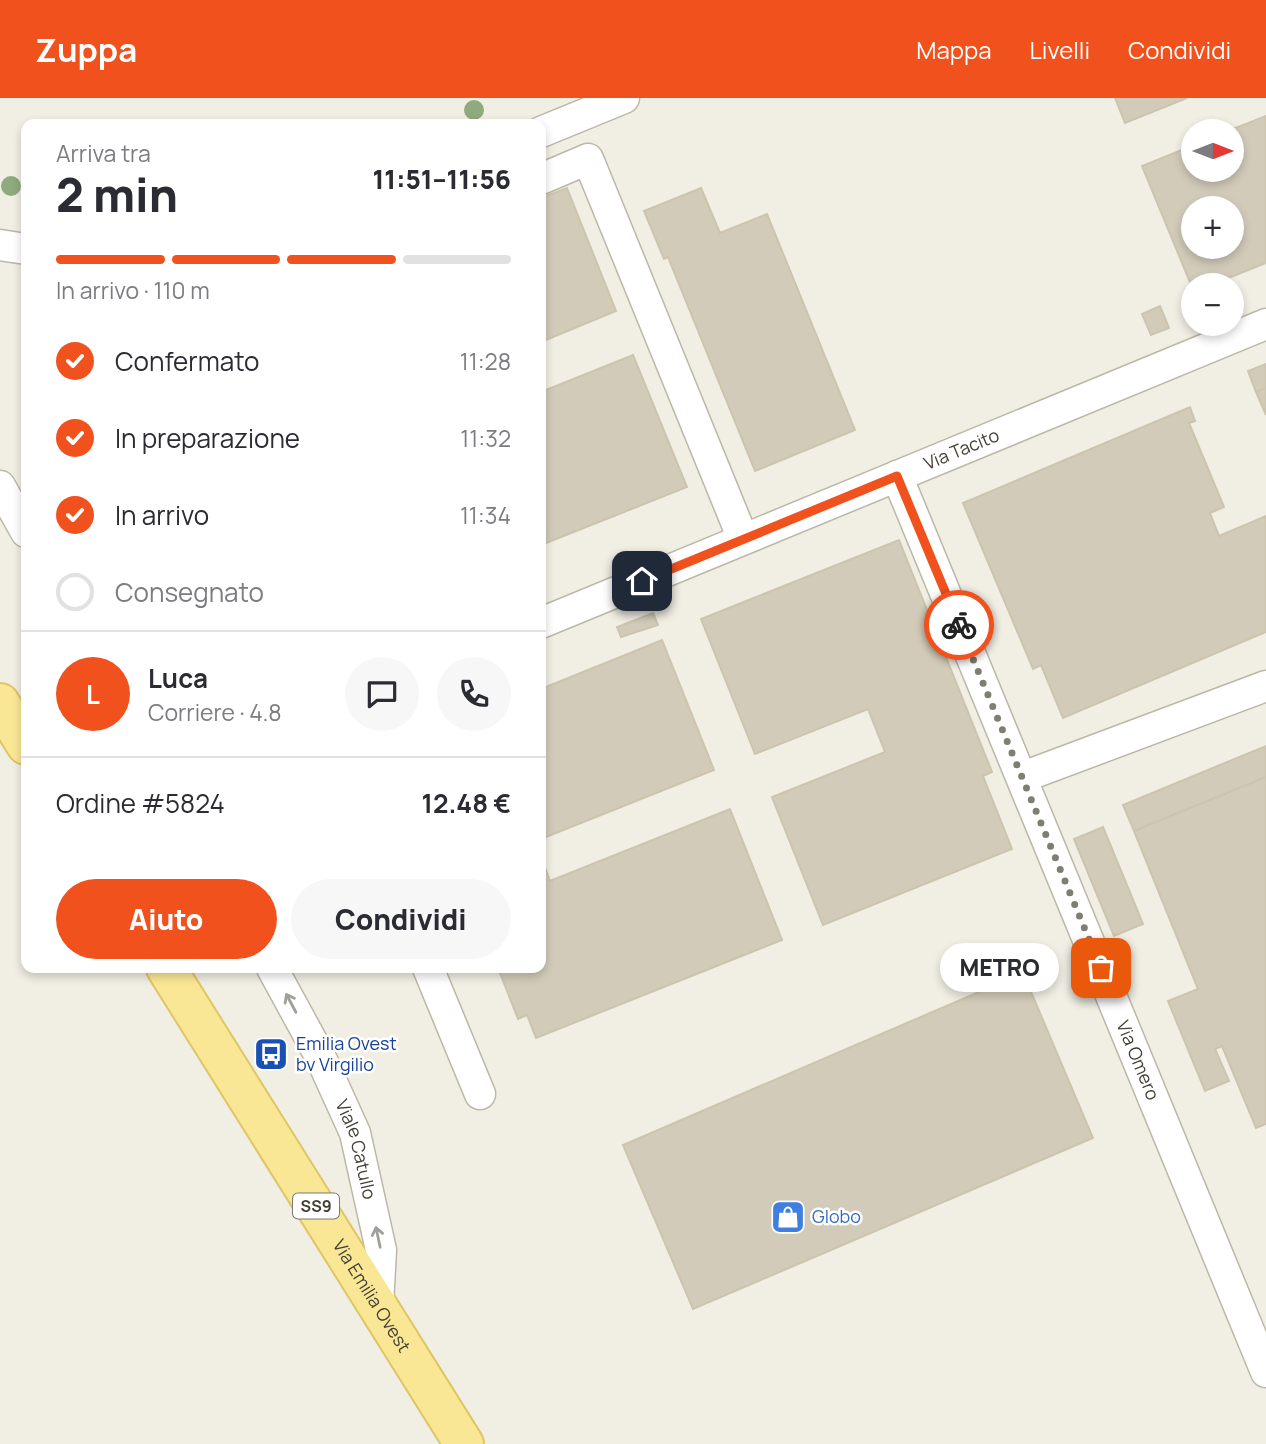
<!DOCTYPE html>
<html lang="it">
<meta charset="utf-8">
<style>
:root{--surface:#fff;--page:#f7f7f7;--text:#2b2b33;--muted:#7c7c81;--line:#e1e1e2;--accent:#f1511c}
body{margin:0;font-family:Manrope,sans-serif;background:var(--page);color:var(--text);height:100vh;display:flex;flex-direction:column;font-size:26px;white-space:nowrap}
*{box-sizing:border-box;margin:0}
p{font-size:23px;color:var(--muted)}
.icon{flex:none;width:38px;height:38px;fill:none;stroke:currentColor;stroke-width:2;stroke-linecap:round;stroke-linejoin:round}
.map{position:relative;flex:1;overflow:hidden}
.details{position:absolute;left:21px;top:21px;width:525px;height:854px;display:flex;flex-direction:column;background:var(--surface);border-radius:14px;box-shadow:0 4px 10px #0003}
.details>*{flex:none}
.needle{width:46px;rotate:90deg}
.fabs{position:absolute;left:1181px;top:21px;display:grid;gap:14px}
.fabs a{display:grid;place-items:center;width:63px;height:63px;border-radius:50%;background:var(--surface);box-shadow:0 4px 10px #0003;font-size:35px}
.pin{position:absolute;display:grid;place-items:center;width:60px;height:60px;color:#fff;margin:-30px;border-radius:14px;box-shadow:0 4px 10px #0006}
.courier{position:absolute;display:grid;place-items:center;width:70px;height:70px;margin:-35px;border:5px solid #f1511c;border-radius:50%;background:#fff;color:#222;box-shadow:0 2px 9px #0007}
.bubble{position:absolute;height:49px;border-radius:24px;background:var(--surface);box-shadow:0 4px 10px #0003;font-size:23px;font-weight:800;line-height:49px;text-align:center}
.summary em{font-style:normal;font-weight:800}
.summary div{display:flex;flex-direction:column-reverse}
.summary{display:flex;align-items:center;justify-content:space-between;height:119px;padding:0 35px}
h1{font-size:46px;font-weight:800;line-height:52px}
.bar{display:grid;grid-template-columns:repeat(4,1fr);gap:10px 7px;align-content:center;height:84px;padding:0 35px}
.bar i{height:9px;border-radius:5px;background:var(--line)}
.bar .current{background:var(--accent)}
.bar p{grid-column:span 4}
.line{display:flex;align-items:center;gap:18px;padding:0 35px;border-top:2px solid var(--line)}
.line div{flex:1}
.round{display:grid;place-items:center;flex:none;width:74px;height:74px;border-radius:37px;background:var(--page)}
ol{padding:0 35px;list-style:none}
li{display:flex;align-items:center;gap:21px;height:77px}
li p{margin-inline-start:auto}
li .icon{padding:7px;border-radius:50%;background:var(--accent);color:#fff;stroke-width:4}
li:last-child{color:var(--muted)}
li i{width:38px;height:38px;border:4px solid var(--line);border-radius:50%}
.primary-button{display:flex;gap:14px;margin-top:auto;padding:14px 35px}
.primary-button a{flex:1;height:80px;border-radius:42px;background:var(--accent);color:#fff;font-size:28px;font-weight:800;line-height:80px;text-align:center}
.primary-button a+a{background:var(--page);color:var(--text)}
header{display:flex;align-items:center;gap:42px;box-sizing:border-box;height:98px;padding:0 35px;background:var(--accent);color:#fff}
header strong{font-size:33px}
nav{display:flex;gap:38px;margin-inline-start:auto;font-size:24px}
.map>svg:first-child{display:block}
</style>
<header>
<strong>Zuppa</strong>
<nav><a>Mappa</a><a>Livelli</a><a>Condividi</a></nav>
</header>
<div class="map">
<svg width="1266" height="1346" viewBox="0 0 1266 1346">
<rect width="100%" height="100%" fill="#f1efe4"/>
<path fill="#d2cbba" stroke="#cdc4ae" stroke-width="2" fill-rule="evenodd" d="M 1115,0 L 1187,0 L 1125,25 Z
M 1266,18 L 1266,165 L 1211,187 L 1194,187 L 1194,194 L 1142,68 L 1194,47 L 1194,72 L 1232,72 L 1232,33 L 1228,33 ZM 1194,110 L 1232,110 L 1232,149 L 1194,149 Z
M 567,90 L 616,213 L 541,244 L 541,100 Z
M 701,90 L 720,135 L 767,116 L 855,332 L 755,373 L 668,159 L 664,161 L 644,113 Z
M 1160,208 L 1169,230 L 1151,237 L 1142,216 Z
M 633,257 L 687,389 L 541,447 L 541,294 Z
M 1266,266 L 1266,290 L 1256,294 L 1248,273 Z
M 1266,290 L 1266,317 L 1256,294 Z
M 1190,309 L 1195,323 L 1189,325 L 1224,409 L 1210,415 L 1219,438 L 1266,418 L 1266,534 L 1063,620 L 1041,567 L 1033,571 L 963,405 Z
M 899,442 L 992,674 L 983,678 L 1012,751 L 823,827 L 772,699 L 885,654 L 868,611 L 755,656 L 701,521 Z
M 653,515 L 658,527 L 621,539 L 617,529 Z
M 662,542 L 714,672 L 541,741 L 541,591 Z
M 1266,648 L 1266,679 L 1134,733 L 1123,707 Z
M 1266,679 L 1266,1026 L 1256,1030 L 1222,948 L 1215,951 L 1229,983 L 1205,993 L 1168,903 L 1198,891 L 1134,733 Z
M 730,711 L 782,842 L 536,940 L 527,917 L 518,921 L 498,870 L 541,870 L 541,758 L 550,783 Z
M 1103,729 L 1143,826 L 1114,838 L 1074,741 Z
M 1023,875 L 1093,1040 L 693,1211 L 623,1047 Z"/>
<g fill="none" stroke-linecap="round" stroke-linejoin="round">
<g stroke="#bcb7a7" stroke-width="33">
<g id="minor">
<path d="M 541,34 L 624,0"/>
<path d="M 541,81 L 588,61 L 743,441"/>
<path d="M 0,147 L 26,151"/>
<path id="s1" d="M 897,378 L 1266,1274"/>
<path d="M 0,388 L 26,434"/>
<path id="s2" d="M 541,525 L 1266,226"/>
<path d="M 1023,679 L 1266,588"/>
<path id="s3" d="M 272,870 L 320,958 L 355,1035 L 381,1152 L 378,1207"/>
<path d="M 428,870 L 480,996"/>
</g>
</g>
<g stroke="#dec665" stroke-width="42">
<g id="major">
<path d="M 0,605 L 26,647"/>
<path id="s4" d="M 166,870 L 464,1346"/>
</g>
</g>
<use href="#minor" stroke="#fff" stroke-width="30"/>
<use href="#major" stroke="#fae795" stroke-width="38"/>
</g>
<g fill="#8faa7e">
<circle cx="474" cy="12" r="10"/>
<circle cx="11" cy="88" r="10"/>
</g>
<defs><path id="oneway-shaft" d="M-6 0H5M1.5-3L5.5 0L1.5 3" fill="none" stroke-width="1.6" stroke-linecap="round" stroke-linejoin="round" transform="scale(1.75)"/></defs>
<g stroke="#a19f9a">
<use href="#oneway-shaft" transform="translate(291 905) rotate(-118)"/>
<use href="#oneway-shaft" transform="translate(378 1139) rotate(-102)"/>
</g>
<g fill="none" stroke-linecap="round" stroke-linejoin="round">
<path stroke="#807d72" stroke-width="7" stroke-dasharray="0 12.6" d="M 959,527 L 1101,870"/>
<path stroke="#f1511c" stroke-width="9" d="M 642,483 L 897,378 L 959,527"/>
</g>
<defs>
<g id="bus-square" transform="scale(1.75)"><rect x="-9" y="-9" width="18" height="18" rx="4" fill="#1a4fb4" stroke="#fff"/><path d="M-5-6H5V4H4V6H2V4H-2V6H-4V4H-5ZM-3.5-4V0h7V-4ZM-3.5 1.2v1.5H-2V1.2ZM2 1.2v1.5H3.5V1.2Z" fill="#fff"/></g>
<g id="shop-square" transform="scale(1.75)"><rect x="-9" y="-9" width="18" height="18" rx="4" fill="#3f7fe0" stroke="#fff"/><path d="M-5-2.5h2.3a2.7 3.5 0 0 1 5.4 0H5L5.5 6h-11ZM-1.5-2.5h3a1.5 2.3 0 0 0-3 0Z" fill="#fff"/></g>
</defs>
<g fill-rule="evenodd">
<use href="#bus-square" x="271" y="956"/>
<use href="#shop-square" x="788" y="1119"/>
</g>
<g text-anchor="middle" stroke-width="5" stroke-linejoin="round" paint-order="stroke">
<rect fill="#fff" stroke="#7b7971" stroke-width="2" x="293" y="1095.5" width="46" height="25" rx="5"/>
<g font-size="16" font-weight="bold" fill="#433f34">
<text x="316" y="1114">SS9</text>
</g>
<g font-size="18" fill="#433f34" stroke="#fff">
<text dy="6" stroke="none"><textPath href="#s2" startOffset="455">Via Tacito</textPath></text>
<text dy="6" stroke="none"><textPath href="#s1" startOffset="632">Via Omero</textPath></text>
<text dy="6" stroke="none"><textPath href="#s3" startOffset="201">Viale Catullo</textPath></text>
<text dy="6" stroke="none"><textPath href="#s4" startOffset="387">Via Emilia Ovest</textPath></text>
</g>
<g font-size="18" fill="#164399" stroke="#fff" text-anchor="start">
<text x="296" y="952">Emilia Ovest<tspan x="296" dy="21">bv Virgilio</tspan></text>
</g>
<g font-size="18" fill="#366cbe" stroke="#fff" text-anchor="start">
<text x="812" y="1125">Globo</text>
</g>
</g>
</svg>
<div class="fabs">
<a><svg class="needle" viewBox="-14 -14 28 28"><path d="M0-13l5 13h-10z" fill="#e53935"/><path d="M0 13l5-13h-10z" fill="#7c7c81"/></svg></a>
<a>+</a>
<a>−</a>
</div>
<div class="pin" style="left:1101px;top:870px;background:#ea580c"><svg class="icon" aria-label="bag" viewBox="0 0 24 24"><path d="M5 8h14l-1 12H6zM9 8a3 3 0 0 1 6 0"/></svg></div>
<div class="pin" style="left:642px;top:483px;background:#1f2937"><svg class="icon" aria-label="home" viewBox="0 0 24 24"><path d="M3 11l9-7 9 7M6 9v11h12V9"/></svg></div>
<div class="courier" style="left:959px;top:527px"><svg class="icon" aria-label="bike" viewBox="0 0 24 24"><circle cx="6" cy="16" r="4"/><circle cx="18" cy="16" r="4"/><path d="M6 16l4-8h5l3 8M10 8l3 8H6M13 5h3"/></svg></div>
<div class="bubble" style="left:940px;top:845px;width:119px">METRO</div>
<section class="details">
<div class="summary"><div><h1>2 min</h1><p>Arriva tra</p></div><em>11:51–11:56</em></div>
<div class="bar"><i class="current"></i><i class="current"></i><i class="current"></i><i></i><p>In arrivo · 110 m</p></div>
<ol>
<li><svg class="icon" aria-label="check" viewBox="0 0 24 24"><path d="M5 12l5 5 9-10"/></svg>Confermato<p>11:28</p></li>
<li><svg class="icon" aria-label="check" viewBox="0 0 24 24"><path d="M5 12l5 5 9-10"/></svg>In preparazione<p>11:32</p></li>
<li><svg class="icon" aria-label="check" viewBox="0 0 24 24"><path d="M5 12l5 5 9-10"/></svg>In arrivo<p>11:34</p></li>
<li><i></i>Consegnato</li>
</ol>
<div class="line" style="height:126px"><b class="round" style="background:var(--accent);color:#fff">L</b><div><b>Luca</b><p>Corriere · 4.8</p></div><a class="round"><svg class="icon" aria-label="chat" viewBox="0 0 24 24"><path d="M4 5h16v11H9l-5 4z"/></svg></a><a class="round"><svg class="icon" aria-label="phone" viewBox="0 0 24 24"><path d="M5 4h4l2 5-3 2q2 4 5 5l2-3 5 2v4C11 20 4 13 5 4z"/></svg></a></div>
<div class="line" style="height:91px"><div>Ordine #5824</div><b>12.48 €</b></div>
<div class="primary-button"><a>Aiuto</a><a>Condividi</a></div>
</section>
</div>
